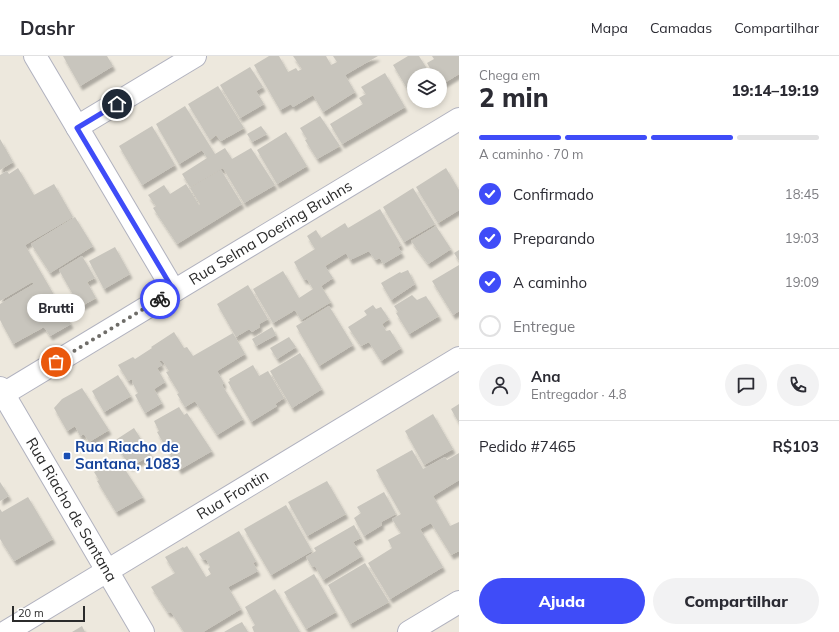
<!DOCTYPE html>
<html lang="pt">
<meta charset="utf-8">
<style>
:root{--surface:#fff;--page:#f2f2f3;--text:#2b2b33;--muted:#7c7c81;--line:#e1e1e2;--accent:#3f4cf8}
body{margin:0;font-family:Mulish,sans-serif;background:var(--page);color:var(--text);height:100vh;display:flex;flex-direction:column;font-size:15px;white-space:nowrap}
*{box-sizing:border-box;margin:0}
p{font-size:13px;color:var(--muted)}
.icon{flex:none;width:22px;height:22px;fill:none;stroke:currentColor;stroke-width:2;stroke-linecap:round;stroke-linejoin:round}
.map{position:relative;flex:1;overflow:hidden}
.side{display:flex;flex-direction:column;background:var(--surface);width:380px}
.side>*{flex:none}
.buttons{position:absolute;left:407px;top:12px;display:grid;gap:8px}
.buttons a{display:grid;place-items:center;width:40px;height:40px;border-radius:50%;background:var(--surface);box-shadow:0 2px 6px #0003;font-size:20px}
.scale{position:absolute;left:12px;bottom:10px;width:73px;box-sizing:border-box;padding-left:4px;border:2px solid #2b2b2b;border-top:0;font-size:11px;line-height:14px;white-space:nowrap;color:#2b2b2b;-webkit-text-stroke:3px #fff;paint-order:stroke}
.pin{position:absolute;display:grid;place-items:center;width:34px;height:34px;color:#fff;margin:-17px;border:2px solid #fff;border-radius:50%;box-shadow:0 1px 4px #0007}
.courier{position:absolute;display:grid;place-items:center;width:40px;height:40px;margin:-20px;border:3px solid #3f4cf8;border-radius:50%;background:#fff;color:#222;box-shadow:0 1px 5px #0007}
.bubble{position:absolute;height:28px;border-radius:14px;background:var(--surface);box-shadow:0 2px 6px #0003;font-size:13px;font-weight:800;line-height:28px;text-align:center}
.summary em{font-style:normal;font-weight:800}
.summary div{display:flex;flex-direction:column-reverse}
.summary{display:flex;align-items:center;justify-content:space-between;height:68px;padding:0 20px}
h1{font-size:26px;font-weight:800;line-height:30px}
.bar{display:grid;grid-template-columns:repeat(4,1fr);gap:6px 4px;align-content:center;height:48px;padding:0 20px}
.bar i{height:5px;border-radius:3px;background:var(--line)}
.bar .current{background:var(--accent)}
.bar p{grid-column:span 4}
.line{display:flex;align-items:center;gap:10px;padding:0 20px;border-top:1px solid var(--line)}
.line div{flex:1}
.round{display:grid;place-items:center;flex:none;width:42px;height:42px;border-radius:21px;background:var(--page)}
ol{padding:0 20px;list-style:none}
li{display:flex;align-items:center;gap:12px;height:44px}
li p{margin-inline-start:auto}
li .icon{padding:4px;border-radius:50%;background:var(--accent);color:#fff;stroke-width:4}
li:last-child{color:var(--muted)}
li i{width:22px;height:22px;border:2px solid var(--line);border-radius:50%}
.primary-button{display:flex;gap:8px;margin-top:auto;padding:8px 20px}
.primary-button a{flex:1;height:46px;border-radius:24px;background:var(--accent);color:#fff;font-size:16px;font-weight:800;line-height:46px;text-align:center}
.primary-button a+a{background:var(--page);color:var(--text)}
header{display:flex;align-items:center;gap:24px;box-sizing:border-box;height:56px;padding:0 20px;background:var(--surface);border-bottom:1px solid var(--line)}
header strong{font-size:19px}
nav{display:flex;gap:22px;margin-inline-start:auto;font-size:14px}
main{display:flex;flex:1;min-height:0}
.map>svg:first-child{display:block}
</style>
<header>
<strong>Dashr</strong>
<nav><a>Mapa</a><a>Camadas</a><a>Compartilhar</a></nav>
</header>
<main>
<div class="map">
<svg width="459" height="576" viewBox="0 0 459 576">
<defs>
<filter id="shadow"><feDropShadow dx="2.5" dy="4.5" stdDeviation="1" flood-color="#0004"/></filter>
</defs>
<rect width="100%" height="100%" fill="#ede8dd"/>
<path fill="#c8c5bd" filter="url(#shadow)" d="M 63,0 L 107,0 L 113,10 L 80,30 Z
M 269,0 L 279,0 L 288,16 L 296,12 L 298,15 L 302,13 L 293,0 L 326,0 L 331,9 L 337,6 L 333,0 L 378,0 L 345,19 L 355,36 L 323,56 L 313,39 L 293,51 L 291,48 L 280,54 L 254,9 Z
M 408,0 L 419,0 L 431,19 L 414,19 L 414,44 L 393,9 Z
M 432,0 L 459,0 L 459,18 L 441,29 L 440,19 L 434,19 L 427,7 L 434,3 Z
M 250,11 L 263,31 L 256,35 L 264,48 L 240,62 L 220,29 Z
M 385,17 L 405,51 L 342,88 L 330,68 L 363,48 L 359,42 L 366,38 L 361,31 Z
M 218,30 L 244,72 L 221,85 L 216,79 L 210,84 L 188,48 Z
M 185,50 L 215,98 L 225,92 L 232,103 L 251,92 L 275,129 L 244,147 L 223,112 L 190,131 L 182,118 L 207,102 L 202,94 L 179,108 L 156,68 Z
M 320,60 L 340,90 L 317,103 L 305,84 L 307,83 L 300,72 Z
M 152,70 L 175,109 L 142,129 L 119,90 Z
M 261,70 L 267,78 L 252,86 L 247,78 Z
M 286,76 L 307,110 L 277,128 L 257,94 Z
M 0,83 L 13,106 L 0,114 Z
M 18,112 L 34,139 L 54,128 L 73,161 L 25,189 L 71,268 L 50,280 L 44,271 L 13,288 L 0,264 L 0,248 L 34,228 L 32,226 L 0,245 L 0,119 L 7,115 L 9,118 Z
M 446,112 L 459,134 L 459,154 L 438,167 L 416,131 Z
M 221,114 L 242,148 L 177,188 L 153,152 L 156,150 L 148,139 L 164,129 L 170,138 L 186,128 L 199,149 L 200,148 L 190,132 Z
M 413,132 L 435,168 L 404,186 L 383,151 Z
M 380,153 L 401,189 L 398,191 L 402,197 L 383,208 L 380,202 L 375,204 L 369,195 L 350,204 L 346,197 L 325,210 L 333,222 L 321,230 L 331,246 L 301,264 L 295,254 L 273,267 L 253,233 L 283,215 L 299,242 L 313,233 L 307,223 L 304,224 L 294,206 L 315,193 L 307,180 L 316,174 L 321,182 L 345,167 L 348,172 Z
M 75,161 L 93,190 L 50,217 L 31,188 Z
M 436,170 L 451,193 L 428,208 L 411,185 Z
M 115,191 L 130,218 L 104,233 L 89,205 Z
M 459,194 L 459,205 L 454,197 Z
M 82,200 L 95,222 L 87,226 L 96,242 L 80,251 L 59,214 Z
M 459,209 L 459,255 L 453,259 L 432,225 Z
M 408,214 L 415,228 L 391,244 L 381,227 L 400,216 L 401,217 Z
M 248,229 L 268,263 L 259,268 L 260,271 L 252,276 L 249,273 L 236,281 L 217,248 Z
M 412,239 L 417,244 L 426,240 L 439,260 L 409,278 L 396,257 L 398,256 L 394,250 Z
M 373,249 L 376,253 L 381,251 L 389,263 L 382,268 L 386,275 L 390,274 L 401,292 L 381,305 L 369,286 L 361,290 L 348,271 L 367,259 L 364,255 Z
M 329,250 L 353,289 L 319,310 L 296,270 Z
M 272,271 L 276,279 L 256,290 L 252,283 Z
M 174,276 L 184,292 L 187,291 L 193,300 L 233,277 L 245,298 L 217,315 L 224,327 L 222,329 L 243,363 L 217,379 L 195,345 L 185,351 L 177,338 L 179,337 L 166,316 L 169,315 L 162,304 L 159,305 L 162,309 L 157,312 L 165,326 L 154,333 L 162,347 L 145,357 L 135,339 L 138,337 L 132,326 L 133,325 L 132,323 L 128,325 L 118,309 L 133,301 L 135,303 L 152,292 L 151,291 Z
M 289,281 L 296,291 L 277,303 L 270,292 Z
M 300,297 L 322,333 L 292,352 L 270,315 Z
M 253,309 L 259,320 L 268,315 L 284,342 L 275,348 L 277,350 L 251,366 L 228,326 L 230,325 L 229,323 Z
M 118,319 L 131,340 L 104,356 L 92,335 Z
M 82,332 L 109,374 L 89,386 L 84,378 L 80,380 L 75,370 L 67,375 L 54,352 L 62,343 Z
M 459,348 L 459,367 L 451,353 Z
M 179,351 L 184,359 L 187,357 L 212,395 L 179,414 L 157,376 L 159,375 L 154,365 Z
M 433,358 L 453,393 L 424,409 L 405,375 Z
M 134,372 L 151,399 L 130,411 L 114,385 Z
M 412,394 L 423,413 L 445,401 L 447,404 L 459,397 L 459,424 L 433,440 L 450,470 L 459,466 L 459,495 L 451,499 L 431,467 L 420,473 L 443,511 L 390,543 L 368,507 L 392,492 L 388,484 L 401,477 L 392,463 L 401,458 L 376,414 Z
M 116,404 L 120,411 L 122,409 L 143,441 L 116,456 L 97,425 L 99,424 L 94,416 Z
M 327,425 L 346,458 L 307,480 L 288,446 Z
M 0,426 L 9,440 L 0,445 Z
M 384,436 L 396,458 L 381,466 L 382,469 L 364,480 L 354,462 L 361,457 L 357,451 Z
M 28,441 L 53,483 L 14,505 L 0,483 L 0,453 L 2,456 Z
M 286,449 L 312,495 L 271,519 L 244,473 Z
M 354,469 L 361,482 L 353,486 L 362,500 L 323,524 L 315,510 L 312,511 L 306,501 L 316,495 L 314,492 Z
M 239,475 L 256,505 L 253,507 L 258,515 L 228,531 L 241,553 L 203,576 L 184,576 L 171,556 L 168,557 L 151,531 L 175,517 L 165,501 L 183,491 L 184,492 L 187,490 L 206,521 L 211,518 L 208,513 L 210,511 L 206,503 L 203,504 L 199,498 Z
M 365,507 L 389,546 L 350,568 L 328,529 Z
M 314,518 L 336,556 L 306,573 L 284,536 Z
M 275,533 L 300,576 L 254,576 L 252,571 L 255,569 L 245,551 Z
M 242,566 L 248,576 L 224,576 L 236,569 Z
M 82,570 L 85,576 L 72,576 Z"/>
<g fill="none" stroke-linecap="round" stroke-linejoin="round">
<g stroke="#b1b2bf" stroke-width="24">
<g id="street">
<path d="M 35,0 L 174,235"/>
<path d="M 77,71 L 195,0"/>
<path id="s1" d="M 0,340 L 459,63"/>
<path d="M 6,576 L 107,515"/>
<path d="M 409,576 L 459,546"/>
</g>
</g>
<g stroke="#b1b2bf" stroke-width="24">
<g id="secondary">
<path id="s2" d="M 0,332 L 143,576"/>
<path id="s3" d="M 107,515 L 459,302"/>
</g>
</g>
<use href="#street" stroke="#fff" stroke-width="22"/>
<use href="#secondary" stroke="#fff" stroke-width="22"/>
</g>
<g fill="none" stroke-linecap="round" stroke-linejoin="round">
<path stroke="#6f6d69" stroke-width="4" stroke-dasharray="0 7.2" d="M 56,306 L 160,243"/>
<path stroke="#3f4cf8" stroke-width="5" d="M 117,48 L 77,72 L 174,235 L 160,243"/>
</g>
<rect fill="#1a4fb4" stroke="#fff" stroke-width="1.5" x="63" y="396" width="8" height="8" rx="2"/>
<g text-anchor="middle" stroke-width="4" stroke-linejoin="round" paint-order="stroke">
<g font-size="15" fill="#2b2b2b" stroke="#fff">
<text dy="5" stroke="none"><textPath href="#s1" startOffset="316">Rua Selma Doering Bruhns</textPath></text>
<text dy="5" stroke="none"><textPath href="#s3" startOffset="147">Rua Frontin</textPath></text>
<text dy="5" stroke="none"><textPath href="#s2" startOffset="141">Rua Riacho de Santana</textPath></text>
</g>
<g font-size="15" font-weight="bold" fill="#164399" stroke="#fff" text-anchor="start">
<text x="75" y="396">Rua Riacho de<tspan x="75" dy="17">Santana, 1083</tspan></text>
</g>
</g>
</svg>
<div class="buttons">
<a><svg class="icon" aria-label="layers" viewBox="0 0 24 24"><path d="M12 4l9 5-9 5-9-5zM3 14l9 5 9-5"/></svg></a>
</div>
<div class="scale">20 m</div>
<div class="pin" style="left:56px;top:306px;background:#ea580c"><svg class="icon" aria-label="bag" viewBox="0 0 24 24"><path d="M5 8h14l-1 12H6zM9 8a3 3 0 0 1 6 0"/></svg></div>
<div class="pin" style="left:117px;top:48px;background:#1f2937"><svg class="icon" aria-label="home" viewBox="0 0 24 24"><path d="M3 11l9-7 9 7M6 9v11h12V9"/></svg></div>
<div class="courier" style="left:160px;top:243px"><svg class="icon" aria-label="bike" viewBox="0 0 24 24"><circle cx="6" cy="16" r="4"/><circle cx="18" cy="16" r="4"/><path d="M6 16l4-8h5l3 8M10 8l3 8H6M13 5h3"/></svg></div>
<div class="bubble" style="left:27px;top:238px;width:58px">Brutti</div>
</div>
<section class="side">
<div class="summary"><div><h1>2 min</h1><p>Chega em</p></div><em>19:14–19:19</em></div>
<div class="bar"><i class="current"></i><i class="current"></i><i class="current"></i><i></i><p>A caminho · 70 m</p></div>
<ol>
<li><svg class="icon" aria-label="check" viewBox="0 0 24 24"><path d="M5 12l5 5 9-10"/></svg>Confirmado<p>18:45</p></li>
<li><svg class="icon" aria-label="check" viewBox="0 0 24 24"><path d="M5 12l5 5 9-10"/></svg>Preparando<p>19:03</p></li>
<li><svg class="icon" aria-label="check" viewBox="0 0 24 24"><path d="M5 12l5 5 9-10"/></svg>A caminho<p>19:09</p></li>
<li><i></i>Entregue</li>
</ol>
<div class="line" style="height:72px"><a class="round"><svg class="icon" aria-label="person" viewBox="0 0 24 24"><circle cx="12" cy="8" r="4"/><path d="M4 21q1-7 8-7t8 7"/></svg></a><div><b>Ana</b><p>Entregador · 4.8</p></div><a class="round"><svg class="icon" aria-label="chat" viewBox="0 0 24 24"><path d="M4 5h16v11H9l-5 4z"/></svg></a><a class="round"><svg class="icon" aria-label="phone" viewBox="0 0 24 24"><path d="M5 4h4l2 5-3 2q2 4 5 5l2-3 5 2v4C11 20 4 13 5 4z"/></svg></a></div>
<div class="line" style="height:52px"><div>Pedido #7465</div><b>R$103</b></div>
<div class="primary-button"><a>Ajuda</a><a>Compartilhar</a></div>
</section>
</main>
